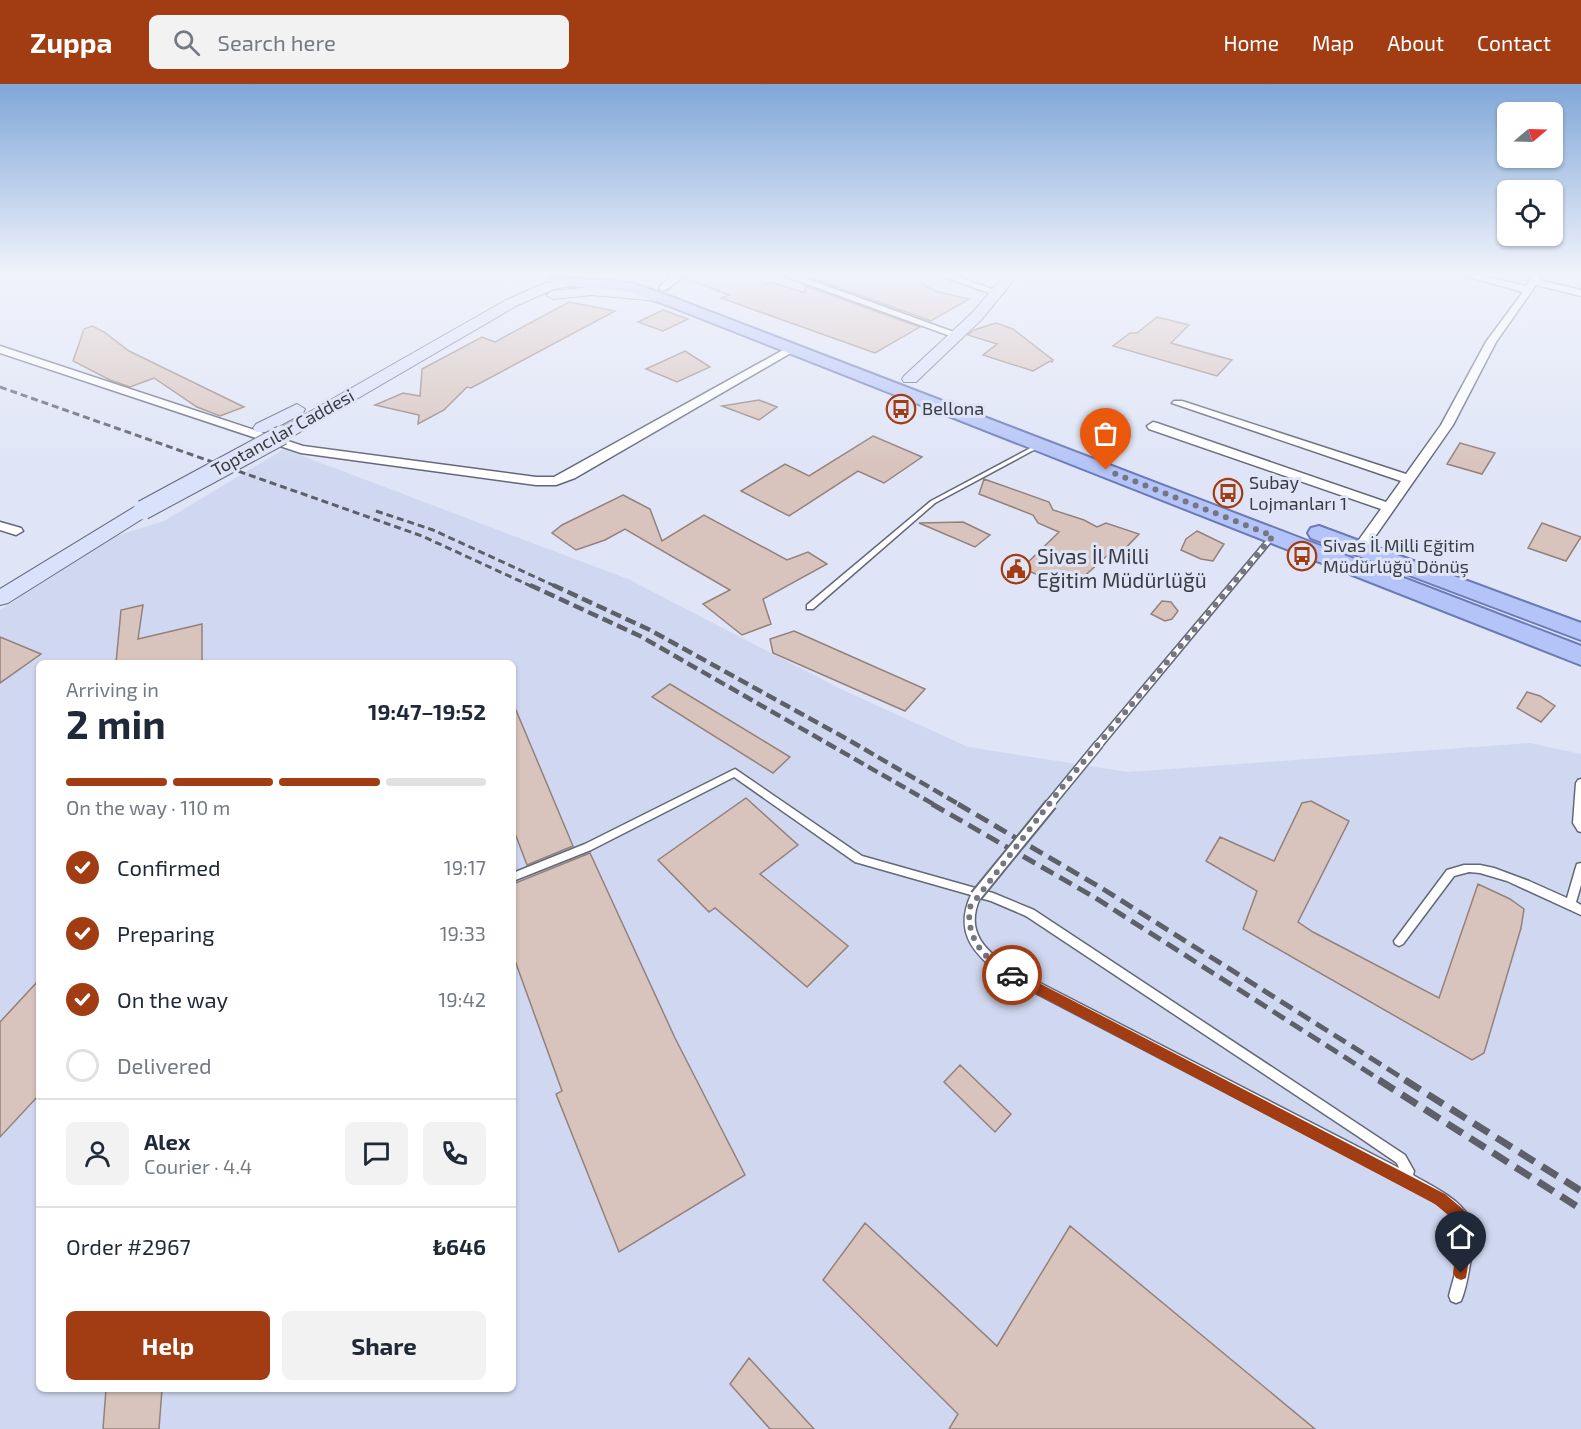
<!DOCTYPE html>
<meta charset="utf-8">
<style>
:root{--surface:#fff;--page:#f2f2f3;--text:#1f2937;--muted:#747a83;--line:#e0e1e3;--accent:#a13c13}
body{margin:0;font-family:"Exo 2",sans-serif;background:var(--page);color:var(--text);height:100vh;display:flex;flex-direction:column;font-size:22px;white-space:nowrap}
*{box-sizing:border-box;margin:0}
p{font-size:20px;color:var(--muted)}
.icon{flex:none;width:33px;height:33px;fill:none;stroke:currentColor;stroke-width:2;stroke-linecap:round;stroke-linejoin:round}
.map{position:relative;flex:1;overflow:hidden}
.panel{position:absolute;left:36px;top:576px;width:480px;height:732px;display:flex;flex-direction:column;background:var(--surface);border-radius:9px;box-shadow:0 2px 4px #0004}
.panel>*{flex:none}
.needle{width:39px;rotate:71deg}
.controls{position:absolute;left:1497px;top:18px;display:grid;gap:12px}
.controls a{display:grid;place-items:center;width:66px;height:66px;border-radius:9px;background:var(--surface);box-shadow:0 2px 4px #0004;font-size:30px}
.pin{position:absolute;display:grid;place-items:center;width:51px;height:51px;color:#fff;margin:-62px -26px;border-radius:50% 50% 50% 0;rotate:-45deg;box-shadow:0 0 6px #0007}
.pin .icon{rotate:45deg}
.courier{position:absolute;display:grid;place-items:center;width:60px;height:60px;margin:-30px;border:4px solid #a13c13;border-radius:50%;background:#fff;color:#222;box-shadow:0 2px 8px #0007}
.overview em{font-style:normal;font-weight:700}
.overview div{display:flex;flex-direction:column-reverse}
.overview{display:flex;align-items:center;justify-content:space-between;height:102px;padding:0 30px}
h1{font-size:39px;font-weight:700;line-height:45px}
.bar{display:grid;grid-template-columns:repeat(4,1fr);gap:9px 6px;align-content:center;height:72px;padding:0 30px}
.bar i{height:8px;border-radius:4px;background:var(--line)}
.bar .selected{background:var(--accent)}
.bar p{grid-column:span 4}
.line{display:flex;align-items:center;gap:15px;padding:0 30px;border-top:2px solid var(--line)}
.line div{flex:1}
.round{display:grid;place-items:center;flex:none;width:63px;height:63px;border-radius:9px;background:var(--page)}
ol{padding:0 30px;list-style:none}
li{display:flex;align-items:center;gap:18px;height:66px}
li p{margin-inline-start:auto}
li .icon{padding:6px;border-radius:50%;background:var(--accent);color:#fff;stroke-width:4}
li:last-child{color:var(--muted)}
li i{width:33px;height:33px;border:3px solid var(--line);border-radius:50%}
.cta{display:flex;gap:12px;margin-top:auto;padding:12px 30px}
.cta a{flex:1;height:69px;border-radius:9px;background:var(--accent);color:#fff;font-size:24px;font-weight:700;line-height:69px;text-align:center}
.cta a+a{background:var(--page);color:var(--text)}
header{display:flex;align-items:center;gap:36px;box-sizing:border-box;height:84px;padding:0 30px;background:var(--accent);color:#fff}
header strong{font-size:28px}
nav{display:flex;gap:33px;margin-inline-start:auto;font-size:21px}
.search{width:420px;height:54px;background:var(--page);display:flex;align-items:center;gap:15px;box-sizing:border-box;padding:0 21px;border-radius:9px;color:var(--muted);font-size:22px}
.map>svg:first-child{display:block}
</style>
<header>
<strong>Zuppa</strong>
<div class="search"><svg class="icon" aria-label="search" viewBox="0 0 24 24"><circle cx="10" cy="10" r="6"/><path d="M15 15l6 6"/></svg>Search here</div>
<nav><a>Home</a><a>Map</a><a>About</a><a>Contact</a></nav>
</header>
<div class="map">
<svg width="1581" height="1345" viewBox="0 0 1581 1345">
<rect width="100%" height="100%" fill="#dfe5f7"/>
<path fill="#d0d8f1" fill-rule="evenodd" d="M 284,365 L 628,495 L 841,605 L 968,663 L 1128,688 L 1530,659 L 1581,670 L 1581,1345 L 0,1345 L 0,526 L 116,452 L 164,437 ZM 39,579 L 513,579 L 513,1305 L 39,1305 Z"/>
<path fill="#d9c4bd" stroke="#94817b" stroke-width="1.5" d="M 686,192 L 752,192 L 767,200 L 772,198 L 805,209 L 805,202 L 920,243 L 875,269 L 721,214 L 729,211 L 685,194 Z
M 807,192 L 918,192 L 925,202 L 938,208 L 969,215 L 931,237 Z
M 569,218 L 615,227 L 471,304 L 467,303 L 444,326 L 418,340 L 419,331 L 375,321 L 403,309 L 420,312 L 422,285 L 482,253 L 495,258 Z
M 663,226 L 688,235 L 663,247 L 638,238 Z
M 1157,233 L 1189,241 L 1171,259 L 1232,276 L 1217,292 L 1113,262 L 1130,249 L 1137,249 Z
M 996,239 L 1013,245 L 1053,276 L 1052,278 L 1050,277 L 1033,287 L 983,271 L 997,260 L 968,251 L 974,246 Z
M 92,242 L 104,248 L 129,267 L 244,323 L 220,332 L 197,323 L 154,294 L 130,303 L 110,296 L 73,277 L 84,245 Z
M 685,267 L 710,283 L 677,298 L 646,285 Z
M 759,316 L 777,323 L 759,336 L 722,322 Z
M 873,352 L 922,373 L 884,399 L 858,387 L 789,432 L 741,407 L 785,380 L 809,392 Z
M 1460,359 L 1495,369 L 1482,390 L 1447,380 Z
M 984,395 L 1049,418 L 1053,426 L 1084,436 L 1097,443 L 1106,439 L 1139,450 L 1118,472 L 1110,469 L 1070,505 L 1022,484 L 1059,448 L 1038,439 L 1033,431 L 979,410 Z
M 623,411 L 650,425 L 662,457 L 704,431 L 787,476 L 808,468 L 827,480 L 763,515 L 771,540 L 742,551 L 703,520 L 730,506 L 625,445 L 605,456 L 576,466 L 552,449 L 562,441 Z
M 963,438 L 990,451 L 975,463 L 919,439 Z
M 1542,439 L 1581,453 L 1566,477 L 1528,464 Z
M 1197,447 L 1224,460 L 1213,477 L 1201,475 L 1181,466 L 1186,455 Z
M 1162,517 L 1171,518 L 1178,527 L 1172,535 L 1165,537 L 1151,530 Z
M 143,521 L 138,555 L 202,540 L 202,579 L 116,579 L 121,526 Z
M 794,547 L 925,605 L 905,627 L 773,569 L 770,555 Z
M 0,553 L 41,570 L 0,599 Z
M 670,600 L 790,673 L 773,689 L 652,613 Z
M 1527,608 L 1540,612 L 1555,622 L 1541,638 L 1517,624 Z
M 513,619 L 573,762 L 527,781 L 513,744 Z
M 746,714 L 798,761 L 760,790 L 848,862 L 807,903 L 715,824 L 709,828 L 658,776 Z
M 1311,717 L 1349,737 L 1298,838 L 1313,848 L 1439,914 L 1478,800 L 1510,815 L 1524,825 L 1521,844 L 1484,969 L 1472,976 L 1243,845 L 1257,807 L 1206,777 L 1220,753 L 1274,777 L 1302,719 Z
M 590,769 L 675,954 L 745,1091 L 619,1168 L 556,1010 L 562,1007 L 513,871 L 513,800 Z
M 39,896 L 39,1011 L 0,1053 L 0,938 Z
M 960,981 L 1011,1030 L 995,1048 L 944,998 Z
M 865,1139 L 997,1262 L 1070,1142 L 1315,1345 L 949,1345 L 958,1330 L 823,1196 Z
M 749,1274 L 814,1345 L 770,1345 L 730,1300 Z
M 106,1305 L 162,1305 L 159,1345 L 103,1345 Z"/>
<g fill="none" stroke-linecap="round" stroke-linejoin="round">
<g stroke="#636878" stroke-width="3">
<path id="lane" d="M 1038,360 L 1043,361 L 935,419 L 813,525 L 807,525 L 807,521 L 931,417 Z
M 1273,450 L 1275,451 L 1275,453 L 1102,662 L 1096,662 L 1095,660 L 1096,658 L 1271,451 Z
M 735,685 L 862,772 L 993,809 L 1034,826 L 1405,1071 L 1414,1087 L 1413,1091 C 1434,1104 1465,1116 1473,1142 C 1476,1154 1473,1168 1470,1180 C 1468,1192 1466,1205 1461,1217 L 1456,1219 L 1451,1217 L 1449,1212 C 1453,1195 1466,1159 1459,1142 C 1451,1123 1416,1108 1398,1098 L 1003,892 C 973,870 954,848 971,811 L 855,778 L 734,693 L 591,766 L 513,797 L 513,789 L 585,760 ZM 980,814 L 991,817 L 1026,832 L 1356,1051 L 1397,1079 L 1399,1084 L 1011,884 C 984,866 965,847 980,814 Z
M 1581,695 L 1581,748 L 1578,747 L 1573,739 L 1576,699 L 1578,696 Z
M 1581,779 L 1581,801 L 1576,818 L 1581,821 L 1581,831 L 1507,797 L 1480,789 L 1469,788 L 1454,792 L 1403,860 L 1399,862 L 1395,860 L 1394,857 L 1447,786 L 1464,781 L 1480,781 L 1494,784 L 1529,797 L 1567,814 L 1576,783 L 1577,780 Z"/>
</g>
<g stroke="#636878" stroke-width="3">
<path id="street" d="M 673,192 L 684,192 L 666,206 L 660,206 L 660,202 Z
M 785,192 L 799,192 L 962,251 L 953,253 Z
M 941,192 L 956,192 L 1003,209 L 995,211 Z
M 1465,192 L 1483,192 L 1526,202 L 1532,192 L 1541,192 L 1539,196 L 1581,206 L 1581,212 L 1536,201 L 1496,258 L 1453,341 L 1365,467 L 1360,468 L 1353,464 L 1381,425 L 1149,345 L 1147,342 L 1153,338 L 1157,339 L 1386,418 L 1401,397 L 1172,319 L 1174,317 L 1182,317 L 1406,390 L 1441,341 L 1486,258 L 1523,208 Z
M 792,261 L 797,264 L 796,266 L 575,394 L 556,401 L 536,401 L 301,369 L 0,269 L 0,262 L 303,362 L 536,393 L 554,393 Z
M 0,438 L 21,444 L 23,447 L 16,451 L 0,446 Z"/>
</g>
<g stroke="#636878" stroke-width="2">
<path id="secondary" d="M 1004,192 L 1017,192 L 982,235 L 916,298 L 904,298 L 902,295 L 904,292 L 972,229 Z
M 572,194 L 579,198 L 577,201 L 554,205 L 516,222 L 288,355 L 276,355 L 273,351 L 276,347 L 506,216 L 545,199 Z
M 592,203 L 658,209 L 665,213 L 658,217 L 592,211 L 553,215 L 546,211 L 553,207 Z
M 297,320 L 305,325 L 303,329 L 268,348 L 256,348 L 253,344 L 256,340 Z
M 143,420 L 150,422 L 153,426 L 150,430 L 8,519 L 0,521 L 0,505 L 136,422 Z"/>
</g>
<g stroke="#6a7ab5" stroke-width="4">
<path id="primary" d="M 548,192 L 632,199 L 677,215 L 1581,562 L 1581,581 L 667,221 L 630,208 L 568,202 Z
M 1319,442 L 1581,539 L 1581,556 L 1311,454 L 1308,449 L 1311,444 Z"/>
</g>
<use href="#lane" fill="#fff" fill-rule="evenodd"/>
<use href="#street" fill="#fff" fill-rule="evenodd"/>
<use href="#secondary" fill="#dae1fb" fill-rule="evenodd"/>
<use href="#primary" fill="#b5c4f8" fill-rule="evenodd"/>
<path stroke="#5d6069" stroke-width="3" stroke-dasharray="7 4" stroke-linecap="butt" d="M 0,303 L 422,452 L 533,503
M 376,427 L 433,446 L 557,503"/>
<path stroke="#5d6069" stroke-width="4.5" stroke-dasharray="11 5" stroke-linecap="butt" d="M 530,501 L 640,552 L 935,721
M 553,501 L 650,546 L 847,655 L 960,721"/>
<path stroke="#5d6069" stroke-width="5" stroke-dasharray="14 7" stroke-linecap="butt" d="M 932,720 L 1094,813 L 1382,997
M 958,720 L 1103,805 L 1407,997"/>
<path stroke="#5d6069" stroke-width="7" stroke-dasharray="18 9" stroke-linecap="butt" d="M 1379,996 L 1581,1125
M 1405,996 L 1581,1107"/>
<g stroke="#636878" stroke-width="11" stroke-linecap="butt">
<path id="lane-bridge-far1" d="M 1049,721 L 1099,660"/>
</g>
<g stroke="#636878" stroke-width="14" stroke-linecap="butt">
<path id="lane-bridge" d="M 976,812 L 1051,720"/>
</g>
<g stroke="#636878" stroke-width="21" stroke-linecap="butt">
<path id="secondary-bridge" d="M 143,426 L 282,351"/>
</g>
<use href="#lane-bridge-far1" stroke="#fff" stroke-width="8"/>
<use href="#lane-bridge" stroke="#fff" stroke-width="10"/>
<use href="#secondary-bridge" stroke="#dae1fb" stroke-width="19"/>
</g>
<linearGradient id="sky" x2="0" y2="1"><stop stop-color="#80a7d8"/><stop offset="0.5" stop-color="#f1f3fb"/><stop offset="1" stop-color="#f1f3fb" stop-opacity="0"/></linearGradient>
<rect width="1581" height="381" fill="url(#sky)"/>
<path fill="#a13c13" d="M 1012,885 L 1445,1110 L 1464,1126 L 1474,1143 L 1466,1194 L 1461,1196 L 1456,1194 L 1453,1189 L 1459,1144 L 1454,1136 L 1435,1120 L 1008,895 L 1008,887 Z"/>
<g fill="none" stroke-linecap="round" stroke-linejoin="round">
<path stroke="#747782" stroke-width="6" stroke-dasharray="0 10.8" d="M 1012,891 C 986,877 965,855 970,823 L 1059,707 L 1273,452 L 1106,386"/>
</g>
<defs>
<g id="bus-ring" transform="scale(1.5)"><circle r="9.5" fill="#dfe5f7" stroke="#a13c13" stroke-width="1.5"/><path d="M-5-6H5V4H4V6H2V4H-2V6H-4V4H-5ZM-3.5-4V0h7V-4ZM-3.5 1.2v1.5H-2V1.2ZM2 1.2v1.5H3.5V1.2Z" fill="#a13c13"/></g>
<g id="civic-ring" transform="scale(1.5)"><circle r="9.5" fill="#dfe5f7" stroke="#a13c13" stroke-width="1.5"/><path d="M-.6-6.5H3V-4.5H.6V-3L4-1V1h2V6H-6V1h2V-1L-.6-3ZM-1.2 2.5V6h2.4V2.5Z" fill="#a13c13"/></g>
</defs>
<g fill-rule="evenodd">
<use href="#bus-ring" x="901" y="325"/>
<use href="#bus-ring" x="1228" y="409"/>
<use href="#bus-ring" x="1302" y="472"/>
<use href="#civic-ring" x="1016" y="485"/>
</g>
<g text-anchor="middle" stroke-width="6" stroke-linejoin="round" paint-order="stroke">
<g font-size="18" fill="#3a3c43" stroke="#dfe5f7" text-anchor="start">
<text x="922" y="331">Bellona</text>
<text x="1249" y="405">Subay<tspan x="1249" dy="21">Lojmanları 1</tspan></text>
<text x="1323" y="468">Sivas İl Milli Eğitim<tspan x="1323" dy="21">Müdürlüğü Dönüş</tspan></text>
</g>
<g font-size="18" fill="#3a3c43" stroke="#dfe5f7">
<text transform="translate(283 349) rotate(-29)" y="6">Toptancılar Caddesi</text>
</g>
<g font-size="21" fill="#3a3c43" stroke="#dfe5f7" text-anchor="start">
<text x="1037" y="480">Sivas İl Milli<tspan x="1037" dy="24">Eğitim Müdürlüğü</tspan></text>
</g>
</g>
</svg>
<div class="controls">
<a><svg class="needle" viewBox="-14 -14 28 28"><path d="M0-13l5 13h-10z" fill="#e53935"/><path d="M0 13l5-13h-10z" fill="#747a83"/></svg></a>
<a><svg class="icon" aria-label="locate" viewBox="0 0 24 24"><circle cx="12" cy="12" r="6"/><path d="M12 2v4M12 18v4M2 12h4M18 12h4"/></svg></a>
</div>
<div class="pin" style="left:1106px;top:386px;background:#ea580c"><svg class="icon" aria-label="bag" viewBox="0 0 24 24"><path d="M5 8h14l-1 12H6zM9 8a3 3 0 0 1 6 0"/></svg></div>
<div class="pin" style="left:1461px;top:1189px;background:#1f2937"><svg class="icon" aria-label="home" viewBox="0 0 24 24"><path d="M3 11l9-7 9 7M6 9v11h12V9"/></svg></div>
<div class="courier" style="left:1012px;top:891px"><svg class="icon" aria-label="car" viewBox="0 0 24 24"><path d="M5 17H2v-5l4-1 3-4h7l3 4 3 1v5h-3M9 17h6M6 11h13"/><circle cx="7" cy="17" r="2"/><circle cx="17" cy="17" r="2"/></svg></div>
<section class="panel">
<div class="overview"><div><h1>2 min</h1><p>Arriving in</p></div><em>19:47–19:52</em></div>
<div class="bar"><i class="selected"></i><i class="selected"></i><i class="selected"></i><i></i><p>On the way · 110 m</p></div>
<ol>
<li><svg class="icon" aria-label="check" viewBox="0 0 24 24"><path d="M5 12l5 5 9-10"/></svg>Confirmed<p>19:17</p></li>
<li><svg class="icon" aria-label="check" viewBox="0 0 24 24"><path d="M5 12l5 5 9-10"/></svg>Preparing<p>19:33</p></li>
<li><svg class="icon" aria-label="check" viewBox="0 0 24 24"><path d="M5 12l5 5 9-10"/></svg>On the way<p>19:42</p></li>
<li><i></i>Delivered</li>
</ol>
<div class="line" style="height:108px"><a class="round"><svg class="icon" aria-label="person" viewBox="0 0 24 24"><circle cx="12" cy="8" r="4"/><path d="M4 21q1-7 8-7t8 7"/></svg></a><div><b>Alex</b><p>Courier · 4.4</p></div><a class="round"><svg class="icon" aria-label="chat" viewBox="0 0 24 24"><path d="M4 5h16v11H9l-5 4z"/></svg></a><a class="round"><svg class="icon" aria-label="phone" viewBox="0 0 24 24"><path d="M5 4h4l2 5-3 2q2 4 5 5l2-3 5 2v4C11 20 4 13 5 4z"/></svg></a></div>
<div class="line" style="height:78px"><div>Order #2967</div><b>₺646</b></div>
<div class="cta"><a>Help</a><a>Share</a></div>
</section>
</div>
